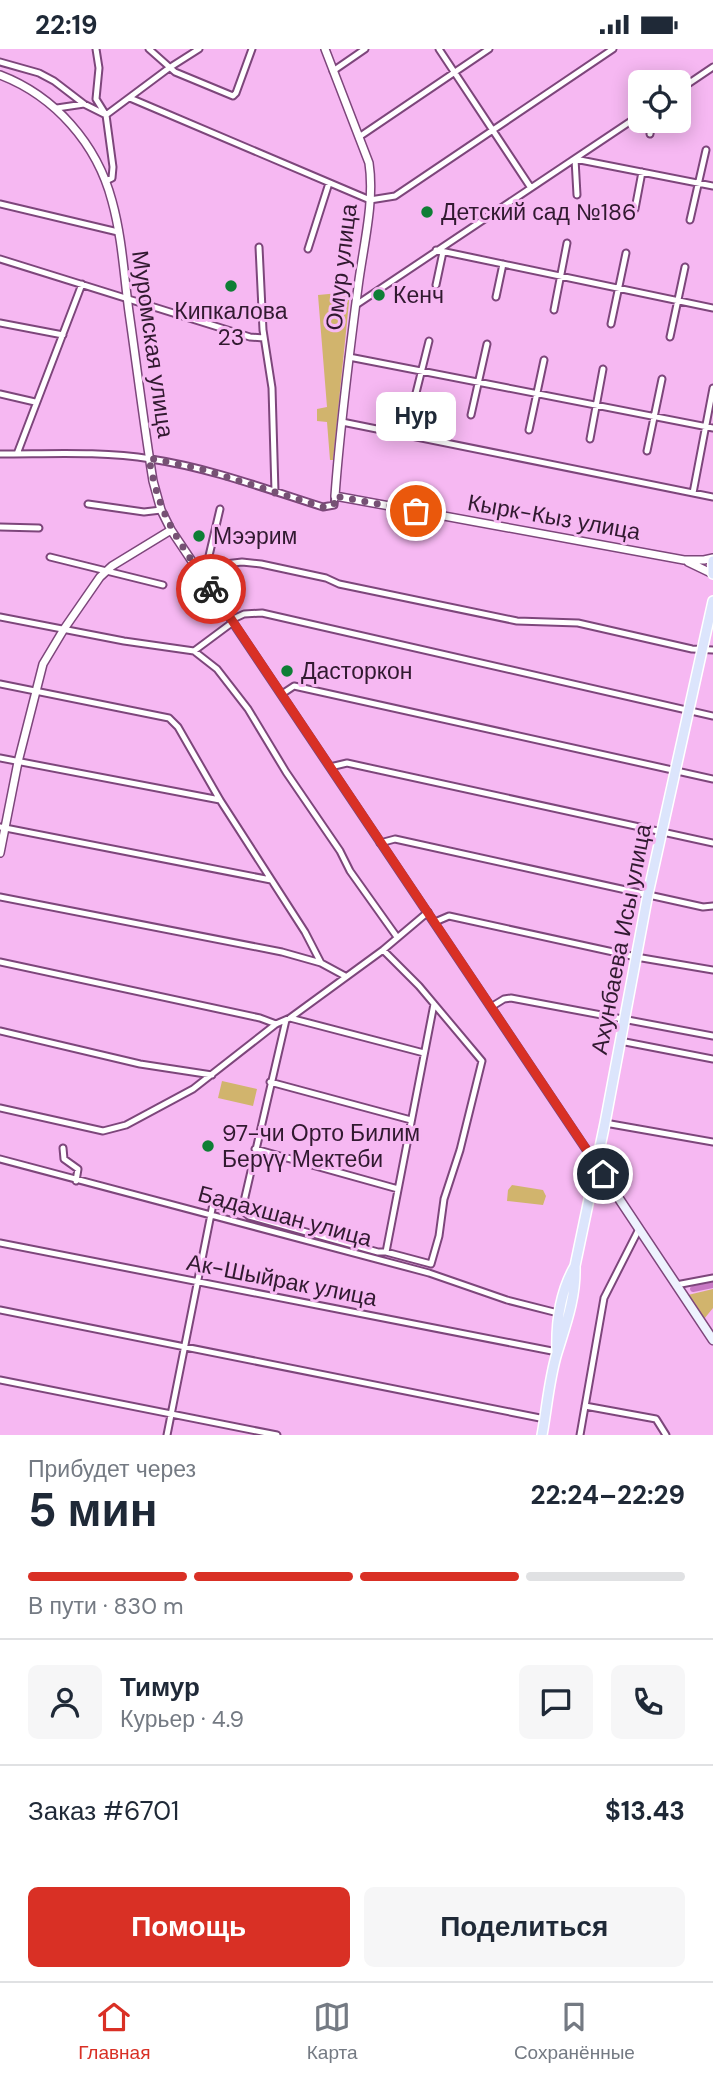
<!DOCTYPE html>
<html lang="ru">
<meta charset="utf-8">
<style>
:root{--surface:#fff;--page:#f6f6f7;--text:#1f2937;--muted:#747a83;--line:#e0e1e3;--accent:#d93025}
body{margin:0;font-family:"DM Sans",sans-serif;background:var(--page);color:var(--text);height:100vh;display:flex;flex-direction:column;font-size:26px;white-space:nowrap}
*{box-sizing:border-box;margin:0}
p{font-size:23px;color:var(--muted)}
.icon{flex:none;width:38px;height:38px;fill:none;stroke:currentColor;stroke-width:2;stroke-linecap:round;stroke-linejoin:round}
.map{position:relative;height:1386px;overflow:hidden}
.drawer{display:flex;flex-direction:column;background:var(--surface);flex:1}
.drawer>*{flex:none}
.controls{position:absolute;left:628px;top:21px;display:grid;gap:14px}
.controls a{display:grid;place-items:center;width:63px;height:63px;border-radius:10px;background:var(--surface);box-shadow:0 4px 18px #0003;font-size:35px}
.pin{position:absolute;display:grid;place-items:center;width:60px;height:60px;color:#fff;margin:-30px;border:4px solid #fff;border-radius:50%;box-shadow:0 2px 7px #0007}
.courier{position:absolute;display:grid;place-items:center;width:70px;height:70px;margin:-35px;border:5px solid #d93025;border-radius:50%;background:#fff;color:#222;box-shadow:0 2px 9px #0007}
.bubble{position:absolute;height:49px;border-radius:10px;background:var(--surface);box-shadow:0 4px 18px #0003;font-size:23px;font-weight:700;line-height:49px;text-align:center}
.overview em{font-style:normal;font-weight:700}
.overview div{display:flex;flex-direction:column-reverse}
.overview{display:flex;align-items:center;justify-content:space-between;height:119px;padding:0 28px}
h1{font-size:46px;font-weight:700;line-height:52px}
.bar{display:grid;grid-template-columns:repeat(4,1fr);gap:10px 7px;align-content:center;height:84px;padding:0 28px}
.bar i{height:9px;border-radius:5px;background:var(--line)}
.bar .active{background:var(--accent)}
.bar p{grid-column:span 4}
.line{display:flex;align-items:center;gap:18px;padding:0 28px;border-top:2px solid var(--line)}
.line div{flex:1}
.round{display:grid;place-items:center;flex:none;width:74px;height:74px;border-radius:10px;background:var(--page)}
.cta{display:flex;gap:14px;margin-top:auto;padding:14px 28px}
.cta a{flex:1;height:80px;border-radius:10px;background:var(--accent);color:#fff;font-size:28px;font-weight:700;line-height:80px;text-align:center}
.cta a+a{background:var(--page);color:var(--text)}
.status{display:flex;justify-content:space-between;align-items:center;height:49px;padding:0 35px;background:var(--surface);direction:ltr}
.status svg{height:19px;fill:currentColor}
.dock{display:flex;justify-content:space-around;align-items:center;height:98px;border-top:2px solid var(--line);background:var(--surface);font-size:19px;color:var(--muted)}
.dock a{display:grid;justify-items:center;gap:4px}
.dock .active{color:var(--accent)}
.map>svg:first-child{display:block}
</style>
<div class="status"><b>22:19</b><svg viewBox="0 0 49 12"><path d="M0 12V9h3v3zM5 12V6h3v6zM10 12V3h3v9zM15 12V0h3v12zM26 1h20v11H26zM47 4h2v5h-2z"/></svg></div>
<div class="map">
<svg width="713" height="1386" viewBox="0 0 713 1386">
<rect width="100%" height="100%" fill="#f6b8f2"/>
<path fill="#d1b46d" d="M 350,243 L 333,411 L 330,411 L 327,373 L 317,372 L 317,360 L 327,358 L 318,246 Z
M 222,1032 L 257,1040 L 253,1057 L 218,1049 Z
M 512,1136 L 543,1141 L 546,1147 L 543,1156 L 507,1152 L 508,1141 Z
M 713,1240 L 713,1259 L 704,1270 L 688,1246 Z"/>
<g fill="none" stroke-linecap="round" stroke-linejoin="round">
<path stroke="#c879c4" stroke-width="6" d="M 693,1240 L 713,1236"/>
<g stroke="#7d467b" stroke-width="9">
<path id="minor" d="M 96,0 L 99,19 L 96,50 L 106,66 L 113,118 L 112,129 L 106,132
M 149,0 L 175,23 L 233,47 L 236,44 L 252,0
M 439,0 L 531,139
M 0,13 L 39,24 L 54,32 L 84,55 L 106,66 L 169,19 L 199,0
M 333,22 L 365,0
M 679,41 L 713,18
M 130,49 L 370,151 L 395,147 L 613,0
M 57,59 L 84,55
M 650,85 L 652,72
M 359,88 L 489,0
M 577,146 L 575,110 L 713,137
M 0,155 L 118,183
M 635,160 L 642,123
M 690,171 L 706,101
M 259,198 L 263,281 L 272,339 L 275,443
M 308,200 L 329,134
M 436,201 L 713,259
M 0,210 L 250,288 L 264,289
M 436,236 L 443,203
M 496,248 L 503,215
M 356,256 L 640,66
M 554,261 L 567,194
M 0,274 L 63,286
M 611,275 L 626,204
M 670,288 L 685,218
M 349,308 L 713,379
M 0,345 L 35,353
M 414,352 L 429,292
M 471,366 L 487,295
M 342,373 L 713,448
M 529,381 L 544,311
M 590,390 L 603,320
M 647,402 L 662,330
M 0,405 C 50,405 102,402 151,410 C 210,419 266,440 323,458 L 334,456 L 335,447
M 17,405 L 82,235
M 693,444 L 713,339
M 88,455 L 144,463 L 161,461
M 0,478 L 39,479
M 50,508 L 163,536
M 208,511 L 220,460
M 196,517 L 208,511 L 225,515 L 242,513 L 261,515 L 326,529 L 339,535 L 517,572 L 578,574 L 692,600 L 713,601
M 0,568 L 124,592 L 194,602 L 233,573
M 231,571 L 244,565 L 262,564 L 713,667
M 194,602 L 217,620 L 248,660 L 286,723 L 340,802 L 350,822 L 397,888
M 0,635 L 169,669 L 178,678 L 220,751 L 305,883 L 321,914 L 345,927
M 282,645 L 294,637 L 713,730
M 0,709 L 220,751
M 330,718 L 347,714 L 713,794
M 0,778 L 271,831
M 380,794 L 395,790 L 703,858 L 713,857
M 0,848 L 282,903 L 321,914
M 435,873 L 449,867 L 636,908 L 713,921
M 0,913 L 260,969 L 276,975
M 491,958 L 504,950 L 511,949 L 713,987
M 290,969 L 424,1004
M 286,971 L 242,1161 L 249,1167 L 378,1203 L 386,1203 L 431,1215 L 439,1187 L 444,1150 L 460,1101 L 482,1012 L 419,937 L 383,901
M 0,982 L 140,1015 L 212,1026
M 620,992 L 713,1010
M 270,1033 L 411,1071
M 0,1059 L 103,1082 L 126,1076 L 193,1040 L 276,975 L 290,969 L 383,901 L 428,863
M 605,1074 L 713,1093
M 63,1099 L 64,1110 L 78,1120 L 76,1132
M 255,1100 L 398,1140
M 0,1110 L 429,1224 L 507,1251 L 558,1264
M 0,1194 L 557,1303
M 386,1203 L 434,955
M 676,1236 L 713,1229
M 0,1261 L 545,1370
M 0,1331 L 277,1386
M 585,1357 L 656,1370 L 666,1386
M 167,1386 L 213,1155 L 242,1161
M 580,1386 L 604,1249 L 639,1180"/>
</g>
<g stroke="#7d467b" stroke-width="10">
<path id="tertiary" d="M 325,0 L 369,114 C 375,153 363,198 358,238 C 349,307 340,377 335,447 L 684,511 L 704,511 L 713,509
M 0,26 C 55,47 97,95 112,152 C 122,188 124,226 129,263 C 137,319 144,376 153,432 L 161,461 L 171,481 L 596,1115
M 688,513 L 713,525
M 0,804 L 18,713 L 43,615 L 64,580 L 100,528 L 112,517 L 171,481"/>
</g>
<g stroke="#7d467b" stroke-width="11">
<path id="secondary" d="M 596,1115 L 713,1291"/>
</g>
<g stroke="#fff" stroke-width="12">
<path id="primary" d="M 713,512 L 713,525
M 557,1302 C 556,1272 560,1243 575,1217
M 542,1386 C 547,1359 549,1330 557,1304 C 566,1275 576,1248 575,1217 L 605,1074 L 648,845 L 713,552"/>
</g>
<use href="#minor" stroke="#fff" stroke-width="5"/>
<use href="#tertiary" stroke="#fff" stroke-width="7"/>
<use href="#secondary" stroke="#eef2fe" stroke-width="8"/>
<use href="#primary" stroke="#dce5fc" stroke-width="9"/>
</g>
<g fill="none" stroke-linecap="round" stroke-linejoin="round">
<path stroke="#765174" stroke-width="7" stroke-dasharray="0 12.6" d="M 211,540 C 179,492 159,469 149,409 L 201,420 L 323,458 L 334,456 L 335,447 L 416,462"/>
<path stroke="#d93025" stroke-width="9" d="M 211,540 L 603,1125"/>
</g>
<g fill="#0e7e35" stroke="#f6b8f2" stroke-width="2.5">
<circle cx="427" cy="163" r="7"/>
<circle cx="231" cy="237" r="7"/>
<circle cx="379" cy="246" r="7"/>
<circle cx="199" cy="487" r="7"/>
<circle cx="287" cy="622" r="7"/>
<circle cx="208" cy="1097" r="7"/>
</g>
<g text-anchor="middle" stroke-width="6" stroke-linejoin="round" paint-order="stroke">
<g font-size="23" fill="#311930" stroke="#f6b8f2" text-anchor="start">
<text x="441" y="171">Детский сад №186</text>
<text x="393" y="254">Кенч</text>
<text x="231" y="270" text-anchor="middle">Кипкалова<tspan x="231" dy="26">23</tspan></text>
<text x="213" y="495">Мээрим</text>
<text x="301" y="630">Дасторкон</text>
<text x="222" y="1092">97-чи Орто Билим<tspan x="222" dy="26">Берүү Мектеби</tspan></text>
</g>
<g font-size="23" fill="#311930" stroke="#f6b8f2">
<text transform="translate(341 218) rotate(-83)" y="8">Омур улица</text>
<text transform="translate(153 295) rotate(82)" y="8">Муромская улица</text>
<text transform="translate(554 468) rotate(10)" y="8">Кырк-Кыз улица</text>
<text transform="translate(621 890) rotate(-79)" y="8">Ахунбаева Исы улица</text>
<text transform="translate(285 1167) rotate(15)" y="8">Бадахшан улица</text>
<text transform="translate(282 1231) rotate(11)" y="8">Ак-Шыйрак улица</text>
</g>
</g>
</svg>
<div class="controls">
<a><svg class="icon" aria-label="locate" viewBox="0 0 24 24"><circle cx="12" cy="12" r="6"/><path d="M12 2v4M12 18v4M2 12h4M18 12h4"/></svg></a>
</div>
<div class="pin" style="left:416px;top:462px;background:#ea580c"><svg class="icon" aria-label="bag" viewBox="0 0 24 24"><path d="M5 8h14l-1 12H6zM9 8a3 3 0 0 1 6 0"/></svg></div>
<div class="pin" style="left:603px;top:1125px;background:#1f2937"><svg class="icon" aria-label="home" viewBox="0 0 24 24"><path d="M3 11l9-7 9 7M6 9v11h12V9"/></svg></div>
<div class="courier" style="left:211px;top:540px"><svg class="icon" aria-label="bike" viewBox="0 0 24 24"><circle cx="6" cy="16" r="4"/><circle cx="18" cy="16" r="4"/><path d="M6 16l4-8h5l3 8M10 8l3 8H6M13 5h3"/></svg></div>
<div class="bubble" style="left:376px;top:343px;width:80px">Нур</div>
</div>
<section class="drawer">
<div class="overview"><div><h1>5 мин</h1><p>Прибудет через</p></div><em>22:24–22:29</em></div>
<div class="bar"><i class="active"></i><i class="active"></i><i class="active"></i><i></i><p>В пути · 830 m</p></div>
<div class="line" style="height:126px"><a class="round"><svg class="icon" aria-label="person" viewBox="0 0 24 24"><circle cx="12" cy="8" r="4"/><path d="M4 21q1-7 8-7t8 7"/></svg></a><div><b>Тимур</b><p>Курьер · 4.9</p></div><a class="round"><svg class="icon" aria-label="chat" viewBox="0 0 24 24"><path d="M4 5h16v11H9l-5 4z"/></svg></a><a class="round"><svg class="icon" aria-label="phone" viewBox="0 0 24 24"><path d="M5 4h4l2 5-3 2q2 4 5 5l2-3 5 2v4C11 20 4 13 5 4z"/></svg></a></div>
<div class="line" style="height:91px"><div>Заказ #6701</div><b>$13.43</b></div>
<div class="cta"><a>Помощь</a><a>Поделиться</a></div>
</section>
<nav class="dock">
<a class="active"><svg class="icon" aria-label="home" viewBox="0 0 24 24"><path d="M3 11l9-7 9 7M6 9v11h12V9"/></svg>Главная</a>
<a><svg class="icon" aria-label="map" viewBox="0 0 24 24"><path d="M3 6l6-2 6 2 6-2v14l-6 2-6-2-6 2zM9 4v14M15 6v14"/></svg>Карта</a>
<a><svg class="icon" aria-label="saved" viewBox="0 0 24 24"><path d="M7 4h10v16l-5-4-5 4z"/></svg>Сохранённые</a>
</nav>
